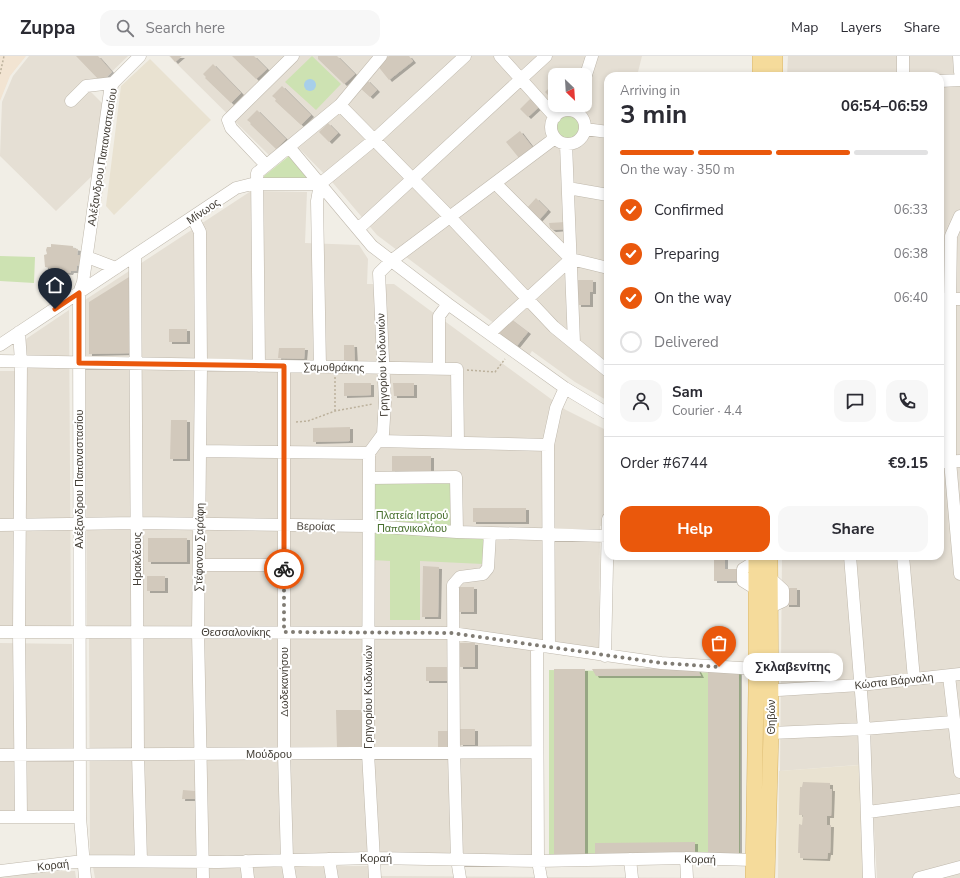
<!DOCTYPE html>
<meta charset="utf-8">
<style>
:root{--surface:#fff;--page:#f7f7f7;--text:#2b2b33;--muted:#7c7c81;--line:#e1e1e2;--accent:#ea580c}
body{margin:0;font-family:"Nunito Sans",sans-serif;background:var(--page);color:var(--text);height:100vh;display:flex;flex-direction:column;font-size:15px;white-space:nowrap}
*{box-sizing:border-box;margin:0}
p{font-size:13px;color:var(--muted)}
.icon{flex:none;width:22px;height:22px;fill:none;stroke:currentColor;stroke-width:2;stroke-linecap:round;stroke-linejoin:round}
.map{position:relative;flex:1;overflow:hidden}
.drawer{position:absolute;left:604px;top:16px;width:340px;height:488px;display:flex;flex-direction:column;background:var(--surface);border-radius:12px;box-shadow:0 2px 6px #0003}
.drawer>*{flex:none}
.needle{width:26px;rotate:155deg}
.controls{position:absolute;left:548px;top:12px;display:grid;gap:8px}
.controls a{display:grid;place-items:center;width:44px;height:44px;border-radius:8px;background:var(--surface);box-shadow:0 2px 6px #0003;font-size:20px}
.pin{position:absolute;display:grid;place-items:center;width:34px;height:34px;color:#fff;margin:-41px -17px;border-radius:50% 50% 50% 0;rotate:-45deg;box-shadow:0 0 4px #0007}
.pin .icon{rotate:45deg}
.courier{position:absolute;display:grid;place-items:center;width:40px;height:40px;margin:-20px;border:3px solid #ea580c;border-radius:50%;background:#fff;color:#222;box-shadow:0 1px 5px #0007}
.bubble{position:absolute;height:28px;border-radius:12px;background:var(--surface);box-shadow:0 2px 6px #0003;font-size:13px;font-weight:700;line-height:28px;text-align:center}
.overview em{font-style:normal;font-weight:700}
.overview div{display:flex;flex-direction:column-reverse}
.overview{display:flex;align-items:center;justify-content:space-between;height:68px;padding:0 16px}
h1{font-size:26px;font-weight:700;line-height:30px}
.bar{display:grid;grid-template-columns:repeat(4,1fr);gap:6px 4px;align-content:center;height:48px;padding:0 16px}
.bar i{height:5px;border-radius:3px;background:var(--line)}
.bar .active{background:var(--accent)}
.bar p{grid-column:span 4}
.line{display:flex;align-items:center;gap:10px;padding:0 16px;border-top:1px solid var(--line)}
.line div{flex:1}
.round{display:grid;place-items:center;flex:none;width:42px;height:42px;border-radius:12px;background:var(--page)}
ol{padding:0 16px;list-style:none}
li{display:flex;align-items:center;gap:12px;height:44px}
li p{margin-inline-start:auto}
li .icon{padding:4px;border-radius:50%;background:var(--accent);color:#fff;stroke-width:4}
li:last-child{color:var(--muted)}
li i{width:22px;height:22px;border:2px solid var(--line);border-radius:50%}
.button{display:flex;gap:8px;margin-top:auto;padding:8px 16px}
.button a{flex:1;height:46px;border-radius:12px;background:var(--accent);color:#fff;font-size:16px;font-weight:700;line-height:46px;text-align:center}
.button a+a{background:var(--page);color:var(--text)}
header{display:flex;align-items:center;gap:24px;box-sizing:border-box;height:56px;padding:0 20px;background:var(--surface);border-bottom:1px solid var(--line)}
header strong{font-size:19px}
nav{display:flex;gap:22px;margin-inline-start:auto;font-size:14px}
.search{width:280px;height:36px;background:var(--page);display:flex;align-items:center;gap:10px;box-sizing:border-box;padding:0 14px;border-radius:12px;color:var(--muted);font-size:15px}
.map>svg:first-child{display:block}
</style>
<header>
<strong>Zuppa</strong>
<div class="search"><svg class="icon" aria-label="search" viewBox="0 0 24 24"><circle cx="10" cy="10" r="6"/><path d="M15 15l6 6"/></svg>Search here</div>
<nav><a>Map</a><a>Layers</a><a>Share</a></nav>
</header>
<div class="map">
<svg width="960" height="822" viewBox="0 0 960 822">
<defs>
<filter id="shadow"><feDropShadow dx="3" dy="2" stdDeviation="0" flood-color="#0004"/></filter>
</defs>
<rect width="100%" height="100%" fill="#f1eee6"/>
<path fill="#e5dfd4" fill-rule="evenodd" d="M 29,0 L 128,0 L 91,36 L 102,47 L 93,119 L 56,155 L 0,100 L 2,46 L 13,20 Z
M 169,0 L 642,0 L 637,20 L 608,20 L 608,345 L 575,326 L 532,295 L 528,301 L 495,277 L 499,271 L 377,179 L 333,127 L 291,84 L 270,100 ZM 555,19 L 585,19 L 585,49 L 555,49 Z
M 788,0 L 960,0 L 960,401 L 940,401 L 940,20 L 912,20 L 912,17 L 873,20 L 787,20 Z
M 251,135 L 307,136 L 305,187 L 359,189 L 368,203 L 367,228 L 394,228 L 566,354 L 608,375 L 608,470 L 600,470 L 599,593 L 443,571 L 87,575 L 85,244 Z
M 69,254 L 71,573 L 0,573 L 0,315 L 25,315 L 26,283 Z
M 960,411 L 960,822 L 877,822 L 870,708 L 780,715 L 782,500 L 940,500 L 940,412 Z
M 89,580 L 451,582 L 536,594 L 537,799 L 90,801 Z
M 0,587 L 72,588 L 74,754 L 0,755 Z
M 369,810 L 371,822 L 95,822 L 93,811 Z
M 75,815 L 76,822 L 0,822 L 0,816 Z
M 379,820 L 743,822 L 379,822 Z"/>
<path fill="#f2e4d2" d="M 0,0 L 26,0 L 10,20 L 0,45 Z"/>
<path fill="#e9e2d1" d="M 150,3 L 211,64 L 114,159 L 106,150 L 121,30 Z
M 860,709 L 864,822 L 778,822 L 779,715 Z"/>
<path fill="#cde2b2" d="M 312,0 L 341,28 L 316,54 L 285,26 Z
M554 72a14 14 0 1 1 28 0a14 14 0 1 1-28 0Z
M 289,100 L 307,122 L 264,122 L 264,120 Z
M 0,200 L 35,201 L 34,227 L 0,225 Z
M 372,425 L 451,425 L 451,479 L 484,480 L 483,508 L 420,505 L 420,564 L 390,564 L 390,505 L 372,504 Z
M 549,614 L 741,617 L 740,807 L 549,808 Z"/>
<path fill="#a7cfea" d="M304 29a6 6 0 1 1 12 0a6 6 0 1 1-12 0Z"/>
<path fill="#d2c9bc" filter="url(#shadow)" d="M 76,0 L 98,0 L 112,16 L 101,26 Z
M 170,0 L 182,0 L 175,6 Z
M 232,0 L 254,0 L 267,13 L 256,23 Z
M 318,0 L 337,0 L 355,18 L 344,28 L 318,3 Z
M 389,0 L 409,0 L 413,5 L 389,24 L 377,9 Z
M 213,8 L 241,37 L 231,47 L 205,22 L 206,21 L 203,18 Z
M 367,24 L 377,34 L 370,41 L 360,32 Z
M 552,29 L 555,32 L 555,36 L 550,41 L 545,36 Z
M 282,30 L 311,59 L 301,69 L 275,45 L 276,43 L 272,40 Z
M 533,40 L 541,49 L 528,61 L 520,53 Z
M 257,54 L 286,83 L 276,93 L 250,68 L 251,67 L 247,64 Z
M 328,67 L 338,77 L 329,86 L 319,76 Z
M 520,75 L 533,92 L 519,102 L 506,86 Z
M 536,142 L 548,154 L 538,165 L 526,153 Z
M 566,166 L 566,173 L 553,174 L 550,172 L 549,167 Z
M 51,188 L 73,190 L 73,192 L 78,193 L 77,199 L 81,199 L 80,210 L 77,209 L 76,215 L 71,215 L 70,217 L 49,215 L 49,212 L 45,211 L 44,199 L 47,198 L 46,194 L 47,191 L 51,191 Z
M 129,221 L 131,297 L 89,298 L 89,246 Z
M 578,224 L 593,224 L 593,236 L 590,236 L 590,249 L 578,249 Z
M 508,261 L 528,276 L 516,291 L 497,277 Z
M 169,273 L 187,273 L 187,286 L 169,286 Z
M 344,289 L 354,289 L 355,307 L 344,307 Z
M 279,292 L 305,292 L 304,303 L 278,302 Z
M 344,327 L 371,327 L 371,339 L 344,340 Z
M 393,327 L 414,327 L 414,340 L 394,340 Z
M 171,364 L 187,364 L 187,403 L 170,403 Z
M 350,371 L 350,385 L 313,386 L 313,372 Z
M 392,400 L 431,400 L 431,415 L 392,415 Z
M 473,452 L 526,452 L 526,466 L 473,466 Z
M 148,482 L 187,482 L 187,506 L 148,506 Z
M 714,501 L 725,501 L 725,513 L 738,513 L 738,525 L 714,525 Z
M 423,510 L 439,511 L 438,561 L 422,561 Z
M 147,520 L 165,520 L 165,535 L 147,535 Z
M 458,531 L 474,531 L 474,556 L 458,556 Z
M 786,532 L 797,532 L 797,549 L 786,549 Z
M 460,587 L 475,587 L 475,611 L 460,611 Z
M 426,611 L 449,611 L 449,625 L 426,625 Z
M 697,612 L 701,620 L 596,620 L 592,613 Z
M 554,613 L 585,613 L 585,801 L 554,801 Z
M 708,613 L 739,613 L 739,801 L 708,801 Z
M 336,654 L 362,654 L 362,692 L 337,693 Z
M 460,673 L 475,673 L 475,689 L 460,689 Z
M 438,675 L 449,675 L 449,692 L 438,692 Z
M 803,726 L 830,727 L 830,733 L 832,733 L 831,760 L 827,760 L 827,769 L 831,769 L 830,797 L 828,797 L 827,803 L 800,802 L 800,797 L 798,797 L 799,768 L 802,769 L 803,759 L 799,759 L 800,731 L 802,731 Z
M 183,734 L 195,735 L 195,743 L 182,743 Z
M 695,786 L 695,800 L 595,801 L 595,787 Z"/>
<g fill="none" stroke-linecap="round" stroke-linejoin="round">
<g stroke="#bfb8ac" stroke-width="13">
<path id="minor" d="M 500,0 L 555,61
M 959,0 L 960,16
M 903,20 L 903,0
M 585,22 L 592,0
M 940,25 L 960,24
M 71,45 L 86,30 L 113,27
M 340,49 L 450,161 L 554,271 L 608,315
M551 71a17 17 0 1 1 34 0a17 17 0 1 1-34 0Z
M 585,73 L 608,76
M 566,88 L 574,287
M 289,91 L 372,190 L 448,248 L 565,332 L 608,358
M 266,109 L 231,72 L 228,64 L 293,0
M 495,127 L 571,203
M 320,128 L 375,83 L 465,0
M 568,132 L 608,139
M 960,160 L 951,180 L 950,243 L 950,405 L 960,518
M 193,162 L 200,176 L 201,309 L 198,576 L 203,822
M 358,173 L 546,0
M 135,200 L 138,699 L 141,805
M 87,201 L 116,212
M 571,203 L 608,212
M 940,243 L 960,243
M 19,276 L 21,306 L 19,576 L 21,761
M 490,277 L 571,203
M 0,289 L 236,132 L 252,128 L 320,128
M 0,305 L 457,313 L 458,387
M 259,310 L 257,117 L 340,49 L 381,0
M 284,310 L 284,698 L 287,803 L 290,822
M 320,311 L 317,145 L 320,128
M 439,313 L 439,260 L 448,248
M 379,385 L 548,389
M 201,395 L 369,397
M 940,406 L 960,405
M 369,422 L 456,421 L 457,476
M 0,469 L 137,467 L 368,470 L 457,476 L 608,480
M 850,500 L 864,673 L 869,822
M 903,500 L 914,623
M 756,505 L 743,513 L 743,525 L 756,533
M 199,509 L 284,509
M 770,522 L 783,534 L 783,545 L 770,551
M 0,576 L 452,577 L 661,607 L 756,613 L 761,620
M 537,590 L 538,805 L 541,822
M 549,591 L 548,389 L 556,352 L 565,332
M 605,600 L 608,463
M 949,620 L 960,716
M 762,635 L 860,629 L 960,618
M 771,677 L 864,673 L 953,666
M 0,699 L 537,696
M 868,756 L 960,744
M 0,761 L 80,761
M 686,802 L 687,822
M 329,803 L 332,822
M 630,803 L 632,822
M 246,805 L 248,822
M 0,815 L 83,805 L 218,806 L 373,802 L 538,805 L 686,802 L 753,804
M 85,822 L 80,761 L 79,237 L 83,226 L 110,35 L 113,27 L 140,0
M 375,822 L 368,697 L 369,397 L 383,378 L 385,346 L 379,217 L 391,205 L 555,82
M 460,822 L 457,803 L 454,697 L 453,529 L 460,521 L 483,518 L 488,512 L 490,477
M 919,822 L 960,811"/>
</g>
<g stroke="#d9b76c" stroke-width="16">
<path id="major" d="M 760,20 L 760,0
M 775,20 L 775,0
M 753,822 L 756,635 L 756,500
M 767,822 L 771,677 L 770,500"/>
</g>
<path stroke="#bcb19c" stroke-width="1.5" stroke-dasharray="2 2" stroke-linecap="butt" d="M 0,18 L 4,0
M 467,314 L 495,316 L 505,303
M 335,355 L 335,321
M 296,366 L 308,365 L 335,355 L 373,348"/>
<use href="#minor" stroke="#fff" stroke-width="12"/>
<use href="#major" stroke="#f5db9b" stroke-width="15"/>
</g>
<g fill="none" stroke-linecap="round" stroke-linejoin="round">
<path stroke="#807c74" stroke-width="4" stroke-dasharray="0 7.2" d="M 284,513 L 284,576 L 452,577 L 661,607 L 719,611"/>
<path stroke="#ea580c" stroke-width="5" d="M 55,253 L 79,237 L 79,307 L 284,310 L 284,513"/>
</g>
<g text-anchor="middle" stroke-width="4" stroke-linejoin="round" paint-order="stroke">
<g font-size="11" fill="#433e36" stroke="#fff">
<text transform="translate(102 101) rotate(-81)" y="4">Αλέξανδρου Παπαναστασίου</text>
<text transform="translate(203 155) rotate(-34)" y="4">Μίνωος</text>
<text transform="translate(382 309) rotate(-92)" y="4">Γρηγορίου Κυδωνιών</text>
<text transform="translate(334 311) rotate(1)" y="4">Σαμοθράκης</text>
<text transform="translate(79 423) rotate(-90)" y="4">Αλέξανδρου Παπαναστασίου</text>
<text transform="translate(316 470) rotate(1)" y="4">Βεροίας</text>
<text transform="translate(199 491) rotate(-89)" y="4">Στέφανου Σαράφη</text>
<text transform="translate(137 503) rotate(-90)" y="4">Ηρακλέους</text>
<text x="236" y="580">Θεσσαλονίκης</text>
<text transform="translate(894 625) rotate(-6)" y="4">Κώστα Βάρναλη</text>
<text transform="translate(284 626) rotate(-90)" y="4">Δωδεκανήσου</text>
<text transform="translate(368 641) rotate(-90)" y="4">Γρηγορίου Κυδωνιών</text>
<text transform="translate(771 661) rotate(-90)" y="4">Θηβών</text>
<text x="269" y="702">Μούδρου</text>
<text x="376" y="806">Κοραή</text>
<text transform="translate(700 803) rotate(1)" y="4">Κοραή</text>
<text transform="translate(53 809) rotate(-6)" y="4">Κοραή</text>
</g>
<g font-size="11" fill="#48702e" stroke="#fff">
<text x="412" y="463">Πλατεία Ιατρού<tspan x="412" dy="13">Παπανικολάου</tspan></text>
</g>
</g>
</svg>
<div class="controls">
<a><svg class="needle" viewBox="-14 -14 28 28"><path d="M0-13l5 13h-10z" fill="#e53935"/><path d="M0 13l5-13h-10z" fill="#7c7c81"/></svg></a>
</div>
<div class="pin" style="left:719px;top:611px;background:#ea580c"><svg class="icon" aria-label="bag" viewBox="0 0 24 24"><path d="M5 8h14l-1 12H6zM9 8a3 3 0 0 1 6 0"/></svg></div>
<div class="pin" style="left:55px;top:253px;background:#1f2937"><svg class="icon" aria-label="home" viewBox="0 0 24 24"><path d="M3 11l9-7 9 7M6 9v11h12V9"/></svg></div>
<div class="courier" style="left:284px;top:513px"><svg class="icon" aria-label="bike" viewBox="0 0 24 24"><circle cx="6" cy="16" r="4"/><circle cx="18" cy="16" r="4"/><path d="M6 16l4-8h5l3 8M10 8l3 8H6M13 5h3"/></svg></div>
<div class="bubble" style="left:743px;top:597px;width:100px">Σκλαβενίτης</div>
<section class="drawer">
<div class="overview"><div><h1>3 min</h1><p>Arriving in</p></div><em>06:54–06:59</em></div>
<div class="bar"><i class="active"></i><i class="active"></i><i class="active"></i><i></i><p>On the way · 350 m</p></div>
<ol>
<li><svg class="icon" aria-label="check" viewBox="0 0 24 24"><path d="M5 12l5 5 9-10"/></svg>Confirmed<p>06:33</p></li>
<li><svg class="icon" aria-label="check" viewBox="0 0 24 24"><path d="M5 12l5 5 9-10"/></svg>Preparing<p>06:38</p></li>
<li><svg class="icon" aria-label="check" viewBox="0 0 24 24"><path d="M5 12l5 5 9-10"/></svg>On the way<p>06:40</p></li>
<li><i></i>Delivered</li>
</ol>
<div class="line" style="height:72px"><a class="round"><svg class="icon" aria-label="person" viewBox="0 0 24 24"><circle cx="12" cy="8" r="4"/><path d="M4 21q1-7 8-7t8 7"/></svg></a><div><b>Sam</b><p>Courier · 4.4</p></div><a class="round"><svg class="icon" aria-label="chat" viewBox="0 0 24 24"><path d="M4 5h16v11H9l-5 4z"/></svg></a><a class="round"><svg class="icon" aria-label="phone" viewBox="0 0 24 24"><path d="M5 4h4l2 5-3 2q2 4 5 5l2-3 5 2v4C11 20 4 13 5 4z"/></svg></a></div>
<div class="line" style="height:52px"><div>Order #6744</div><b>€9.15</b></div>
<div class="button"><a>Help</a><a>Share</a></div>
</section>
</div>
